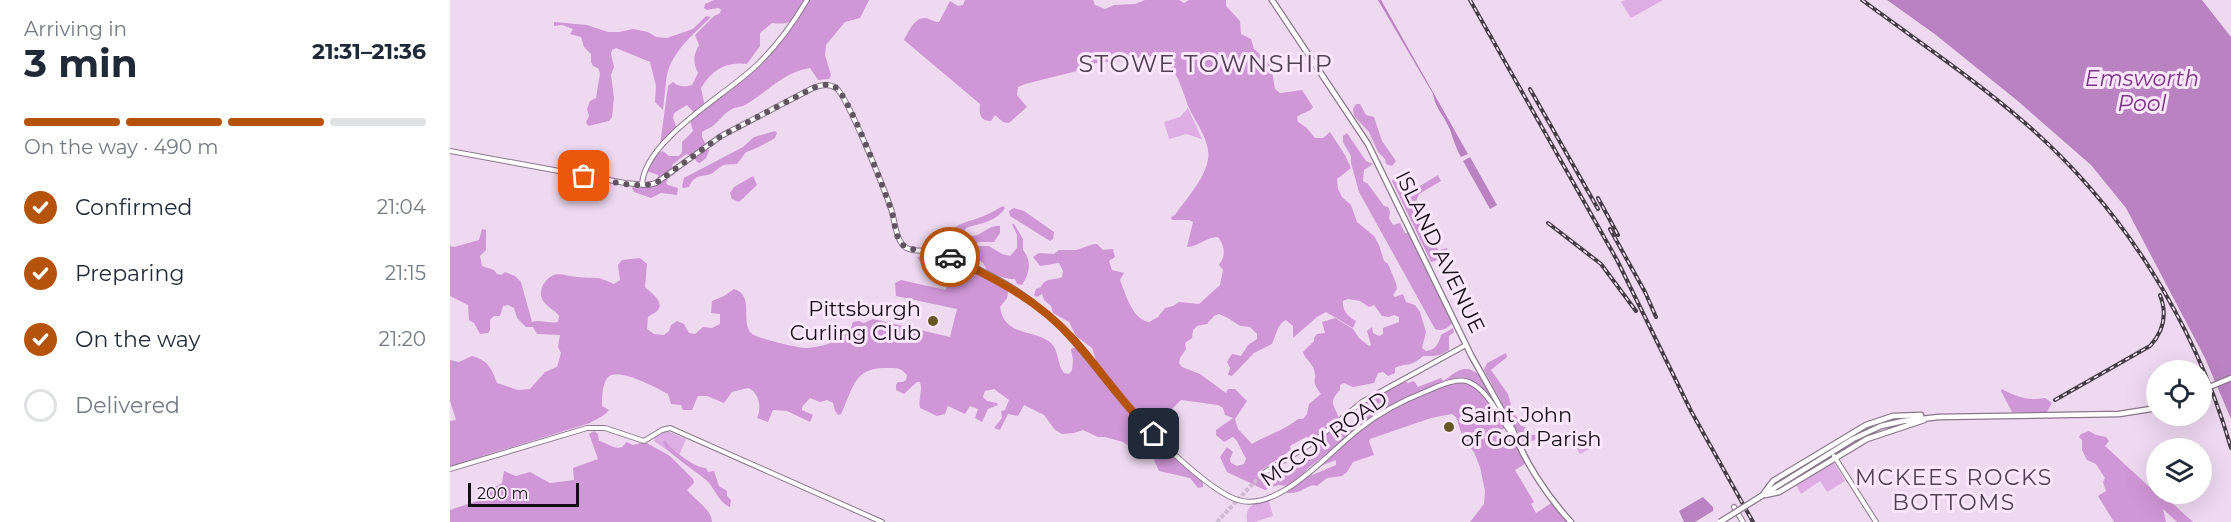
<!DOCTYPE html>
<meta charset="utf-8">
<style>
:root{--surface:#fff;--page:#f2f2f3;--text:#1f2937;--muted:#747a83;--line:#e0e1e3;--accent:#b45309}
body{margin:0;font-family:Montserrat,sans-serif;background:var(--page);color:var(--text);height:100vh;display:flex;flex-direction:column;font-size:22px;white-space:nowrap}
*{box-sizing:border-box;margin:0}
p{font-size:20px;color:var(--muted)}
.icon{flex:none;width:33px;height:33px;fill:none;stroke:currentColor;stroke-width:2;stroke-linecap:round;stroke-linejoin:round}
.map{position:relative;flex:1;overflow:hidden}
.sheet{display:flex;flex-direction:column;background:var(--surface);width:450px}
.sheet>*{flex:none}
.tools{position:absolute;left:1696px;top:360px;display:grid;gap:12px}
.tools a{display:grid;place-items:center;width:66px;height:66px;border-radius:50%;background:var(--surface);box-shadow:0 6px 24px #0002;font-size:30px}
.scale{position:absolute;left:18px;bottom:15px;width:111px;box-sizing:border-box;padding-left:6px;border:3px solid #150e16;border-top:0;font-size:16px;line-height:21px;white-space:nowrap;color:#150e16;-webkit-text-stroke:4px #fbe6fd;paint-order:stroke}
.pin{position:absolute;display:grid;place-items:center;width:51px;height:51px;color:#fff;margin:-26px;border-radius:12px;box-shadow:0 3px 9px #0006}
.courier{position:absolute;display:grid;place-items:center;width:60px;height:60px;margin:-30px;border:4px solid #b45309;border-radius:50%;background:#fff;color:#222;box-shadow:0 2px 8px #0007}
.summary em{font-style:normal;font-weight:700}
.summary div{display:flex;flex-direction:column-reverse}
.summary{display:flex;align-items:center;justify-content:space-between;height:102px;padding:0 24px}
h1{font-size:39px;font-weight:700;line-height:45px}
.bar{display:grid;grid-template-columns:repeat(4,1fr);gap:9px 6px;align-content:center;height:72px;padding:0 24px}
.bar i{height:8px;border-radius:4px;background:var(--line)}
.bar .selected{background:var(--accent)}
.bar p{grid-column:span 4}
ol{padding:0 24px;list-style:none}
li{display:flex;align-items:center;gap:18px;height:66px}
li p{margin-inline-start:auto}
li .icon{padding:6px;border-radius:50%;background:var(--accent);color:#fff;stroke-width:4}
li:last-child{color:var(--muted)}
li i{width:33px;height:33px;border:3px solid var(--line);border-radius:50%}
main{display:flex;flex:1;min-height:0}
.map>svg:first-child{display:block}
</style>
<main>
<section class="sheet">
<div class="summary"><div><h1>3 min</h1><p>Arriving in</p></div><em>21:31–21:36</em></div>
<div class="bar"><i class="selected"></i><i class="selected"></i><i class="selected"></i><i></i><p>On the way · 490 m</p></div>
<ol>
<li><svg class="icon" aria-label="check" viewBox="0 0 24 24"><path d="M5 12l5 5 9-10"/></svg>Confirmed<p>21:04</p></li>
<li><svg class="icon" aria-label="check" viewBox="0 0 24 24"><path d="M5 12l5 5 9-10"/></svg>Preparing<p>21:15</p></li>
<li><svg class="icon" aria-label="check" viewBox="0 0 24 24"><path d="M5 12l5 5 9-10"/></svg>On the way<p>21:20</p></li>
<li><i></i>Delivered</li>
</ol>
</section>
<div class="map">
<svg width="1781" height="522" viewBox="0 0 1781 522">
<rect width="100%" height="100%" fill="#eed9f0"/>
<path fill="#deade3" d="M 1175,0 L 1213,0 L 1181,18 L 1171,2 Z
M 738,108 L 752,139 L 736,134 L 719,139 L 714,122 L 730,117 Z
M 217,431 L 236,439 L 228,458 L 204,441 L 205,437 Z
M 1136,435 L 1143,447 L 1130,454 L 1119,436 Z
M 1383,461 L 1395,481 L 1377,492 L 1370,481 L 1351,494 L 1346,485 Z
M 819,501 L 823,516 L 805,522 L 797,522 C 795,505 803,503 819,501 Z"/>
<path fill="#d097d7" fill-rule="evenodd" d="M 264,0 L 356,0 C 345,18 345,26 322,23 L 310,33 L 310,46 L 297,64 C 275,61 262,70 251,88 L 255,107 L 246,115 L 237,105 L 224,113 L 223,118 L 227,129 L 210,145 L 218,86 L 223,82 C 229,87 234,87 242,85 L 248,73 C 243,63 243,55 249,45 L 245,35 L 264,16 L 270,13 L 271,9 L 268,8 L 257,10 L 254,8 L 255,4 Z
M 357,0 L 419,0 L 410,18 L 395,22 L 376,45 L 375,55 L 381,75 L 379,79 L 368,80 L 360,68 C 333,72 318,92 295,105 C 291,107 286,107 282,109 C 274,113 270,120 264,125 C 261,128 256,129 252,132 L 252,137 L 259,151 L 256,158 L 250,163 L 247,162 L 244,157 L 236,154 L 222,165 L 225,174 L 218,178 L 216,183 L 218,185 L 228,188 L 227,195 L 211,193 L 201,198 L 184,192 L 182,188 L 183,185 L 207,183 L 208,175 L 197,171 C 197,161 204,155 213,151 L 219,156 L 229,156 L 232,152 L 232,142 L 243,131 L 240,121 L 311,63 Z
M 515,0 L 643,0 L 645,5 L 655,9 L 664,5 L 685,4 L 695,0 L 729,0 L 734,3 L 739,0 L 776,0 L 776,6 L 790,21 L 791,34 L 801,39 L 804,49 L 823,66 L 822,72 L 825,89 L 830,93 L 852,90 L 863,107 C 859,113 852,112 847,117 L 848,122 L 857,128 L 865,138 L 873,138 L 880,132 L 895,155 L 901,168 L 887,179 L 888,189 L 892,197 L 901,205 L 907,222 L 924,236 L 929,245 L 934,261 L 938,264 L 946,283 L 947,289 L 943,295 L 945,297 L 953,294 L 956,302 L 965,305 L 970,312 L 976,332 L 972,348 L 976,351 C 986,350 989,343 991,335 L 1003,328 L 1004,332 L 999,336 L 999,350 C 989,357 984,356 973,356 C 960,368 957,362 945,368 L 945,373 L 938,376 L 933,372 L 928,373 L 924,383 L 903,387 L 894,383 L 890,385 L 890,390 C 877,404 885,404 889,419 L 863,438 L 856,437 L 840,446 L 841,450 L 809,472 L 815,478 L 820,473 L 821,469 L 826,466 L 832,475 L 866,448 L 864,442 L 893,418 L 896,425 L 900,426 L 913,418 L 913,413 L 906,407 L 953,381 L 958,383 L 964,381 L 968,387 L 991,378 L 993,381 C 1000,377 1006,370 1014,369 C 1030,367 1042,391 1044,404 C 1033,390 1020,370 1000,380 C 1032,383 1040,402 1055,428 L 1046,433 L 1050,441 L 1061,436 L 1078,462 L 1065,470 L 1084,502 L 1081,504 L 1086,513 L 1103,502 L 1120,522 L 1020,522 L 1034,504 L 1035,491 L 1030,467 L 1024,452 L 1014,441 L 1006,417 L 1002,414 L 981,418 L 920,439 L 919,441 L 924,455 L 903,462 L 897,472 L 892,476 L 877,478 L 867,486 L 863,485 C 853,488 850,494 837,493 L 836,490 L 838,486 L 828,485 L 815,490 L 777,472 L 770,457 L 777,447 L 783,452 L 780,459 L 781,463 L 787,466 L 794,464 L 796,459 L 787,441 L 783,437 L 774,442 L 766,435 L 766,430 L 783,418 L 775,415 L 773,408 L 768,405 L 731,400 L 707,424 L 702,425 L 669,394 L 647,363 L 642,348 L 626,336 L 619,322 L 603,313 L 601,306 L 594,300 L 592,294 L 587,297 L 584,295 L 586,289 L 591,287 C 595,277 604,281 612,277 L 613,271 L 609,263 L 590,266 L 583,257 L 589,253 L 604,254 L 609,250 L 626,250 L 644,244 L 647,244 L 653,250 L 663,249 L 665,257 L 659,261 L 662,270 L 674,273 L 670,280 C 676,295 682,319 699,322 L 708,317 L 715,308 L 723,306 L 729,302 L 749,304 L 770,285 L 773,270 L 769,265 C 776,256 775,246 768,237 C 756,237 748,247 737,247 L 743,222 L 739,220 L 722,220 L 721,217 L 725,215 C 736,199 755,179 758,159 C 761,142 746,123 739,108 C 732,90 726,62 704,56 L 640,64 L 627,71 L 575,84 L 568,87 L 567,95 L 577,107 L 559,123 L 553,122 L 545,115 L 541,121 C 530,121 529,114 530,104 L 454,40 C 459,31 466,14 479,19 C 482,20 485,22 489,22 L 500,1 L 508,6 L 513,5 ZM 898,299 L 910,301 L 919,307 L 924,305 L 932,316 L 939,317 L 944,315 L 949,317 L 949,322 L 933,328 L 933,334 L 929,336 L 923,333 L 922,327 L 917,331 L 921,345 L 919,346 L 909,338 L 903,329 L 885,318 L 872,322 L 875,333 L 867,334 L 864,338 L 864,341 L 853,352 C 855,360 862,362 864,370 C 868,382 859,378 871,394 L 859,404 L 857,414 L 853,419 L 848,419 C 833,431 819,434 802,444 L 788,429 L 785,419 L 797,401 L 785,389 L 778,389 L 776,393 L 750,374 L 732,367 L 729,363 L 730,358 L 736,349 L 735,343 L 742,338 L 743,330 L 747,326 L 757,324 L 764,316 L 769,314 L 778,318 L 790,326 L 800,327 L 807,334 L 807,339 L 798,345 L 791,356 L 782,354 L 777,362 L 780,368 L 778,375 L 782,376 L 804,353 L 822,344 C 826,336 827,324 836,320 L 843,326 L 843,338 L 867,317 L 876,312 L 903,328 L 906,321 C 898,317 892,310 893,301 ZM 894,440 L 870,464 L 873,465 L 886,460 L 886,465 L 862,475 L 851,477 L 857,469 Z
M 256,16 L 261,17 C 243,35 218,54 216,82 C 215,91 214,101 213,110 L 205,102 L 206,86 L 200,62 L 166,48 L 162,50 L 161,54 L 164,67 L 161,75 L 164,98 L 162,117 L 159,121 L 138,126 L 136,122 L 139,116 L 137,109 L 140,101 L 146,98 L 150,73 L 148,68 L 143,66 L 141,62 L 141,54 L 134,47 L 131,37 L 120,34 L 123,29 L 112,25 L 104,26 L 104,22 L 137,25 L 158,32 L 169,32 L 183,29 L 198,32 L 206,37 L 217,38 L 243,29 Z
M 906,104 L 910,104 L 916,115 L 924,117 L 932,141 L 946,161 L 942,166 L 936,164 L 935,159 L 928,152 L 919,132 L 904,116 L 903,109 Z
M 325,131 L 327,133 L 325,138 C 321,141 301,151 296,152 L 287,164 C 271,165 276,163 264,172 C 255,179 246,171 239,187 L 233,188 L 232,186 L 234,178 L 293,147 L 304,137 Z
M 897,133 L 916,161 L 923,164 L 914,170 L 913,181 L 918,184 L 934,206 L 938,207 L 940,212 L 939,218 L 943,225 L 950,223 L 955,233 L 961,233 L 1004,321 C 999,327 994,332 985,329 L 909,192 L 901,163 L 901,156 L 893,142 L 893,136 Z
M 949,173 L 953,173 L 958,181 L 956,183 L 962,191 L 988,175 L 991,181 L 969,194 C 968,197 966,200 966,203 C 962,218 979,241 989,250 L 997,248 L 999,257 L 981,262 L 942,181 Z
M 303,176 L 307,185 L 289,202 L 282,199 L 280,193 L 284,187 Z
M 553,206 L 555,208 C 546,222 531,223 516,228 L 514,232 C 527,244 536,224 550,226 L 550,233 L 544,242 L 528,242 L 526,246 L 539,246 L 552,254 L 560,256 L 567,248 L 567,235 L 562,224 L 564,224 L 573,239 L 573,250 C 582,261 580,273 572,285 L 567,284 L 565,279 C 559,280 543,275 538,271 C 534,267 535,263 529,260 C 514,253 491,252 481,240 L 480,236 L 484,233 L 489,234 L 492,241 L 499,245 L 506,246 L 509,243 L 508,238 L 497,237 L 496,235 C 512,219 521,223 540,213 C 545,211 548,208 553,206 Z
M 564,208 L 574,211 L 604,232 L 603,239 L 600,241 L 560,216 L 559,211 Z
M 32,229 L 36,230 L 36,250 L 30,256 L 32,266 L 44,270 L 47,274 L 51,275 L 55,272 L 65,276 L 71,282 L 82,322 C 90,319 99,324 108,322 L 109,316 C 105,310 95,306 92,299 C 90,295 91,290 93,285 C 104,268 112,276 127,277 C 146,279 145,275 164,284 L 170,280 L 168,265 L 172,260 L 190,258 L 197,264 L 195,287 C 201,293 217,303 206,312 C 204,314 200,315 198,317 L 197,329 L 204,334 L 214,335 L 219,331 L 221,325 L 227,321 L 234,324 L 239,333 L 245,334 L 253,327 L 262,328 L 270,324 L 270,314 L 261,313 L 262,301 L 274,296 L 284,289 C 305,296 290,320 301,333 C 305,338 348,348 355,348 C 361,348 372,346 378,344 C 385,341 391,335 399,333 L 403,322 L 409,321 L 414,323 L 423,319 L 500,337 L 507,309 L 446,296 L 445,283 L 451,280 L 496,290 L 499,275 C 489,270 474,267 467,258 C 484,244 544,276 559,288 L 557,298 L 550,307 C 554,337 585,329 601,343 C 609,350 607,365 614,373 L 619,374 L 622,370 L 623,360 L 621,349 L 628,346 L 692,425 L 686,435 C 690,452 704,453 719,449 L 753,478 L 753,487 L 748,488 L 740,478 L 709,471 L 703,458 L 696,455 L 688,456 L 682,448 L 673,442 L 655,437 L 648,437 L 633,430 L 624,433 L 612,434 L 605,430 L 594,415 L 574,405 L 568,416 L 558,414 L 550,430 L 544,428 L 552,418 L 551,411 L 555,410 L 559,400 L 544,389 L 535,391 L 533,397 L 537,401 L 547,403 L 548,405 L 538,409 L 532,422 L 525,418 L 528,409 L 520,406 L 515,414 L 498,406 L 495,414 L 487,416 L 470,408 C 468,399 473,390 470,382 L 467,382 L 454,394 L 446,390 L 446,385 L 448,382 L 453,382 L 456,380 L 457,375 C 450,367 446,368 436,368 C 404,367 403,389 391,414 L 388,415 L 385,411 L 383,403 L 377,400 L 370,402 L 360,398 L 352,407 L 352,410 L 363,415 L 360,422 L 337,411 L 323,410 L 318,422 L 307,418 C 312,408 309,392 298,388 L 282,392 L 274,403 L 257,396 L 248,396 L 242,410 L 233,410 L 231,405 L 221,404 L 218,394 C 206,388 169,367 158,377 C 152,384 152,397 152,406 L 159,410 C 155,416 146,419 140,423 L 0,466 L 0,421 L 6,420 L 0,401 L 0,360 L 9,362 L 22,356 C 39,361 41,368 47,383 L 68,390 L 80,389 L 95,372 L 107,367 L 111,353 L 108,347 L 110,335 L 87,334 L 83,327 L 76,327 L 67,318 L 64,308 L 58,305 L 53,306 L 50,316 L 44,316 L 40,320 L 40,330 L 38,333 L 30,334 L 24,323 L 19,320 L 18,305 L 0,296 L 0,246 L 4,247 L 29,240 Z
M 1056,353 L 1057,357 L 1041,370 L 1058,394 L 1063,413 L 1067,417 L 1070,425 L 1079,429 L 1082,435 L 1090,435 L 1090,437 L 1075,445 L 1034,370 L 1037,363 Z
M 1552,389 C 1566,397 1579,401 1595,398 L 1602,403 L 1597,412 L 1562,412 L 1551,391 Z
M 144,431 L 148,434 L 149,441 C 157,442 163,450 172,447 L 177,442 L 183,445 L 195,442 L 220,456 L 243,479 L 244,483 L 237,490 C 245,500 262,510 262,522 L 0,522 L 0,510 L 36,498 L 43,488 L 52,483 L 54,471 L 66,476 L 80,472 L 100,483 L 124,480 L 123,468 L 148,459 L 139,434 Z
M 1639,431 L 1646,435 L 1656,437 L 1659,441 L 1655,446 L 1707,494 L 1721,502 L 1743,522 L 1727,522 L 1713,509 L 1716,522 L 1664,522 L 1648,496 L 1656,491 L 1653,482 L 1655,478 L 1646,464 L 1637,460 L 1632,450 L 1632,440 L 1629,437 L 1631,434 Z
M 215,440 C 219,449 247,469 256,468 L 258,472 L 264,471 L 269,486 L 277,491 L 277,496 L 281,500 L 280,507 C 269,503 265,488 256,480 C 246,471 218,454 213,443 Z"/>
<path fill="#b982c0" d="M 928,0 L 931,0 L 1018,154 L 1011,157 C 1005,146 1004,141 1000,130 C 995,117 985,108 983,94 Z
M 1437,0 L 1752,0 L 1781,37 L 1781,419 L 1755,358 L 1676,208 L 1641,165 L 1569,102 L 1486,35 Z
M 1020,157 L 1047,205 L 1040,209 L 1013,161 Z
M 1253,497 L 1263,507 L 1263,511 L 1245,522 L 1234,522 L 1229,511 Z"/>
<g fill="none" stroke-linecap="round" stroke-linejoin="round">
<path stroke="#cdbbcf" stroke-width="4" stroke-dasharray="4 2" stroke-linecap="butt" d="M 767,522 L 812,474"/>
<g stroke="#8a778c" stroke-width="6">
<path id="tertiary" d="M 0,151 L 175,183 L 198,185 L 206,183 L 271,136 L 363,88 C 370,85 379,83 386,88 C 397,95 436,193 442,212 C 445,222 445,235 452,244 C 459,254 477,249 488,252 C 505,256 547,278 563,288 C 622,326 650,380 697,428 C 717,448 762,492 788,500 C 829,513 880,451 909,429 C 929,413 954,400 977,391 C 989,386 1007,377 1019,382 C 1041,392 1050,421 1065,438
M 192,185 C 194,139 279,94 310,62 C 328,44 344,22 357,0
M 1384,456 L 1426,522
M 0,469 L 137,428 L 155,428 L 194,441 L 212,430 L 220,428 L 432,522
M 812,474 L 862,443 L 912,402 L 1016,345
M 1284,507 L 1293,522"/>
</g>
<g stroke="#8a778c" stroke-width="7">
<path id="primary" d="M 822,0 L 918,144 L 1021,355 L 1062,428 C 1074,461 1097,496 1121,522
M 1314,493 L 1323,481 L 1416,425 L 1443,416 L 1471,415
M 1313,495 L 1403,439 L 1431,426 L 1453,421 L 1489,417 L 1669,414 L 1707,408
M 1315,495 L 1329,492 L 1417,439 L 1474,420"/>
</g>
<use href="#tertiary" stroke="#fff" stroke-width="4"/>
<use href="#primary" stroke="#fff" stroke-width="4.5"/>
<g stroke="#463c47" stroke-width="4">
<path id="rail" d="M 1020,0 L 1167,260 L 1241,411 L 1303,522
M 1412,0 C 1466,40 1523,78 1575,123 C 1673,208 1745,323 1781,448
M 1080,89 L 1148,209
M 1148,198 L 1168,235
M 1098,223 L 1151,264 L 1186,311
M 1160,229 L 1195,292 L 1206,317
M 1605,400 L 1700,346 C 1714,331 1717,313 1710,295"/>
</g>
<use href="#rail" stroke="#fbe6fd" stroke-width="1.5" stroke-dasharray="4.5" stroke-linecap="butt"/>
<g stroke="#8a778c" stroke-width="7" stroke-linecap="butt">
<path id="primary-bridge" d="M 1752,390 L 1781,378
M 1270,522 L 1313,495"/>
</g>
<use href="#primary-bridge" stroke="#fff" stroke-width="4.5"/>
</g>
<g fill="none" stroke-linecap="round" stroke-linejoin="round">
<path stroke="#615562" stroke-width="6" stroke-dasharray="0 10.8" d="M 134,176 C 156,180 184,189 206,183 L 271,136 L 363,88 C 370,85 378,83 385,87 C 399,95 434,190 441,209 C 445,220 444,235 452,244 C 458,252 488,251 500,257"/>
<path stroke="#b45309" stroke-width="8" d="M 500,257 C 546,279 588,300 623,339 C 651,370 673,405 704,434"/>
</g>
<g fill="#665724" stroke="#fbe6fd" stroke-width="2">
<circle cx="483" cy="321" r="6"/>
<circle cx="999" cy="427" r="6"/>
</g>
<g text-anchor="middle" stroke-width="6" stroke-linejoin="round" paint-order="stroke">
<g font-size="21" fill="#150e16" stroke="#fbe6fd">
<text transform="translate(990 252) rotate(64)" y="7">ISLAND AVENUE</text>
<text transform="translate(874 439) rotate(-35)" y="7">MCCOY ROAD</text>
</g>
<g font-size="21" fill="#150e16" stroke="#fbe6fd" text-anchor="end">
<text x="471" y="316">Pittsburgh<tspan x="471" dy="24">Curling Club</tspan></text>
<text x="1011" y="422" text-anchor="start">Saint John<tspan x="1011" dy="24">of God Parish</tspan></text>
</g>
<g font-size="22" font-style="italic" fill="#793682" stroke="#fbe6fd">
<text x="1692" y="86">Emsworth<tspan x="1692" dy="25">Pool</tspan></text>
</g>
<g font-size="22" letter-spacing="1.5" fill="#524053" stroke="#fbe6fd">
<text x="1504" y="485">MCKEES ROCKS<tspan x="1504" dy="25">BOTTOMS</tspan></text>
</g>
<g font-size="24" letter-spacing="1.5" fill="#524053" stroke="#fbe6fd">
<text x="756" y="72">STOWE TOWNSHIP</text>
</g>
</g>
</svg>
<div class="tools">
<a><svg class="icon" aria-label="locate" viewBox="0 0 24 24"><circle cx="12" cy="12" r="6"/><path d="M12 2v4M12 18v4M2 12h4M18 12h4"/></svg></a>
<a><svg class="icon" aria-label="layers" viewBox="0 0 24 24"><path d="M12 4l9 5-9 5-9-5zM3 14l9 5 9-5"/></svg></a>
</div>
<div class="scale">200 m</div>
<div class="pin" style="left:134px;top:176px;background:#ea580c"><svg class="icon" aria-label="bag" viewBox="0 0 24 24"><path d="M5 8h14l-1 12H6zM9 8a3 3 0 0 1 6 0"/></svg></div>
<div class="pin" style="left:704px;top:434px;background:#1f2937"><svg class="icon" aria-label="home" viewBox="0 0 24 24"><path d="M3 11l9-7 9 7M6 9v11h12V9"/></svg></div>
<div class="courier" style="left:500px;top:257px"><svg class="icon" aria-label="car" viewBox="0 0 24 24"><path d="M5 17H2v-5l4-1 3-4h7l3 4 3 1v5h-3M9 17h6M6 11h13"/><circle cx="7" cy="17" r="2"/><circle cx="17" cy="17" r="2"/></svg></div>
</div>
</main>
